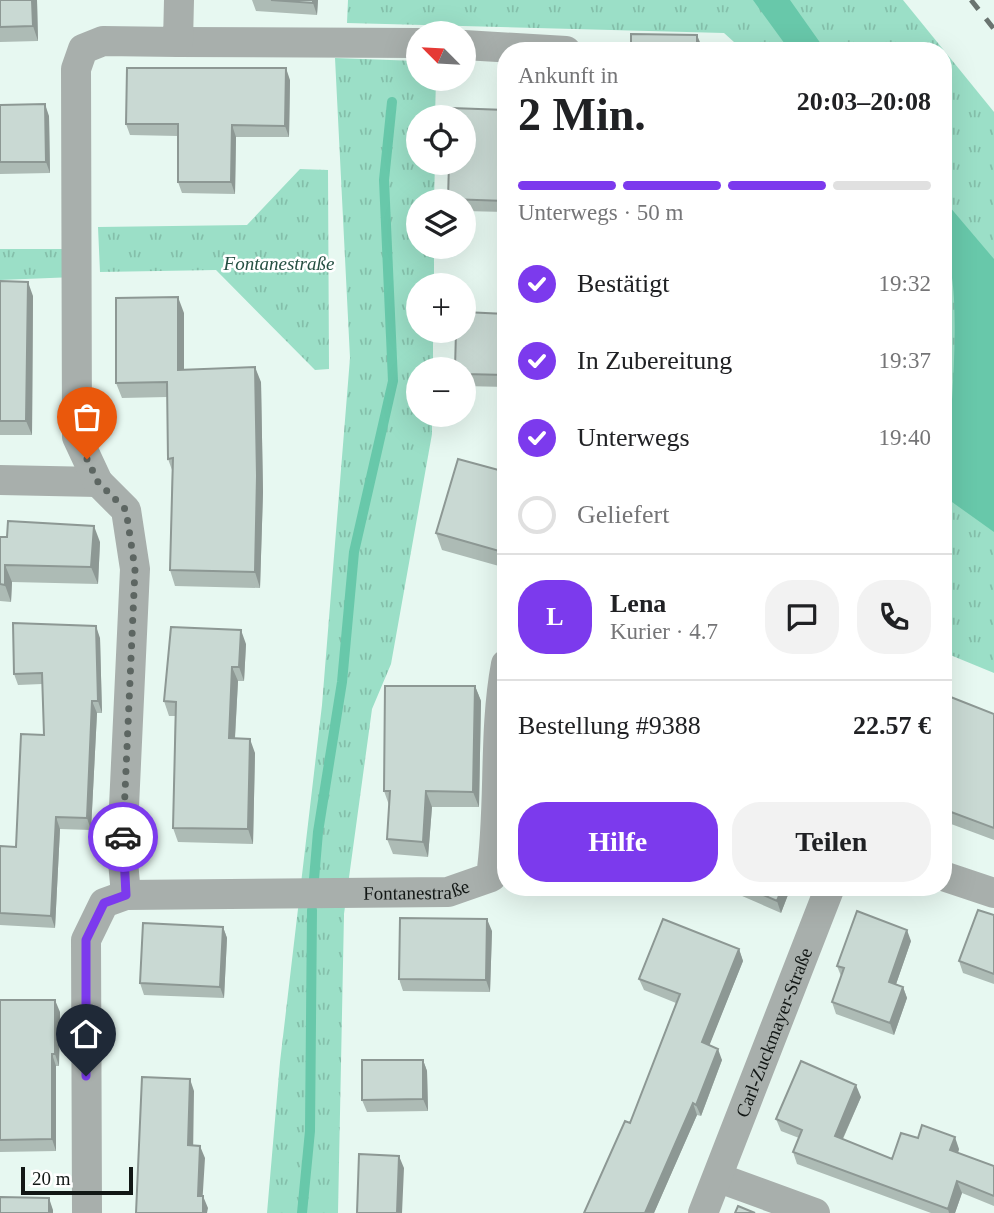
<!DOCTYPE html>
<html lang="de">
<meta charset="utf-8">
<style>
:root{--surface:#fff;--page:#f2f2f2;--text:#202124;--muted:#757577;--line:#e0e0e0;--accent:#7c3aed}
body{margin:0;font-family:Georgia,serif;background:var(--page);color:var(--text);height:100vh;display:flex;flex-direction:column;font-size:26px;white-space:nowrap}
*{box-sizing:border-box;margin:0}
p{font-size:23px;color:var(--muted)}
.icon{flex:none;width:38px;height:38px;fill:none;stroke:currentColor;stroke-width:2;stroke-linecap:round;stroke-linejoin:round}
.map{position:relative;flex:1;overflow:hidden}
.details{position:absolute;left:497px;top:42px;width:455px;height:854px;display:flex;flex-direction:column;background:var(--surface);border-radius:28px;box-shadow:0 7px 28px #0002}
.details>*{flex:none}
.needle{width:46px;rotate:294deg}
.buttons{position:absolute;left:406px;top:21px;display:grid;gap:14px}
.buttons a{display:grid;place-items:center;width:70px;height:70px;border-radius:50%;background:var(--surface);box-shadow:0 7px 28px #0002;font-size:35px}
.scale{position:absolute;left:21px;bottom:18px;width:112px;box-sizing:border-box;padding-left:7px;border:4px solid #121715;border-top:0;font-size:19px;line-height:24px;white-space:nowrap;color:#121715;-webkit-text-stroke:5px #fff;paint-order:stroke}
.pin{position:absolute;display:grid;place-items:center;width:60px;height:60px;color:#fff;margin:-72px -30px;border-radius:50% 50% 50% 0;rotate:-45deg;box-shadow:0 0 7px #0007}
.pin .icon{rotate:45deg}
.courier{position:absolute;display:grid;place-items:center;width:70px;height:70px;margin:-35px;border:5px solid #7c3aed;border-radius:50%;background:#fff;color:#222;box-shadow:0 2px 9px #0007}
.summary em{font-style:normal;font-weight:700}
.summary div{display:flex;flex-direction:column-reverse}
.summary{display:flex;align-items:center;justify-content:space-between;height:119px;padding:0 21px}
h1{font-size:46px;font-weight:700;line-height:52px}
.bar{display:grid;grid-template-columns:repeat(4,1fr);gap:10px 7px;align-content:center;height:84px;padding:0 21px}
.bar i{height:9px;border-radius:5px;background:var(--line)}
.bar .selected{background:var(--accent)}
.bar p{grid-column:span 4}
.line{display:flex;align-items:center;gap:18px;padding:0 21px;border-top:2px solid var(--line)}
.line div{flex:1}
.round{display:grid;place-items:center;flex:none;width:74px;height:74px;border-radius:28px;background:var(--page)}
ol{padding:0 21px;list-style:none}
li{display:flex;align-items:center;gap:21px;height:77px}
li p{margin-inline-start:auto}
li .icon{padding:7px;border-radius:50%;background:var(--accent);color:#fff;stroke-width:4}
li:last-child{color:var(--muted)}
li i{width:38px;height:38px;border:4px solid var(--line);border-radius:50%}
.action{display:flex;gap:14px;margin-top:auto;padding:14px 21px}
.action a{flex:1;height:80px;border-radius:28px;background:var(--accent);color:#fff;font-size:28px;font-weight:700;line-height:80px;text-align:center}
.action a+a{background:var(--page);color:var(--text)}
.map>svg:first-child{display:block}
</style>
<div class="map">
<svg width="994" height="1213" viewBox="0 0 994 1213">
<defs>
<pattern id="park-tufts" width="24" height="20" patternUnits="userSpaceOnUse" patternTransform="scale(1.75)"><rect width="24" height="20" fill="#9bdfc7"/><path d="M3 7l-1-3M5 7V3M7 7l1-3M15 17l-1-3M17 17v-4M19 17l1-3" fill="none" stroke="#84bfaa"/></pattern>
</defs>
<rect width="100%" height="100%" fill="#e7f8f1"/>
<path fill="url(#park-tufts)" d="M 348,0 L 903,0 L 994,112 L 994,673 L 943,652 L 943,51 L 744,51 L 724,33 L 347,23 Z
M 335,58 L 418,61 L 418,79 L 436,79 L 435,117 L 418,117 L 418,163 L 435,163 L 434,201 L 418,201 L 418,247 L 434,247 L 434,285 L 418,285 L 418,331 L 433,331 L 433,369 L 418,369 L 418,415 L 432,415 L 432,434 L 391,664 L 372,709 L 344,914 L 338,1213 L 267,1213 L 280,1062 L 322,705 L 350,358 Z
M 300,169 L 328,170 L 329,369 L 315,370 L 216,270 L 100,272 L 98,227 L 247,225 Z
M 0,249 L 70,249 L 75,277 L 0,280 Z"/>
<path fill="#68c8aa" d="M 753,0 L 790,0 L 826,51 L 790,51 Z
M 943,199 L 994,259 L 994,532 L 945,497 C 947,456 967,275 943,252 Z"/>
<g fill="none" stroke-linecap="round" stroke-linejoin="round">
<path stroke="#68c8aa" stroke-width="10" d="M 314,879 L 318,832 L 342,682 L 354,552 L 393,381 L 384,180 L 392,102
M 302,1213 L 310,1131 L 312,910"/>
<g stroke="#a8afac" stroke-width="30">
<path d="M 178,42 L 418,43"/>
<path d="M 464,45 L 566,51"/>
<path d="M 0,480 L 98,482"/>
<path d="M 943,876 L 994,893"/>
<path d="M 126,895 L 122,850 L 135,569 L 126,510 L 98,482 L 77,437 L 76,69 L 83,49 L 103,41 L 178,42 L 179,0"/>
<path d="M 719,1178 L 815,1213"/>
<path id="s1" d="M 87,1213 L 86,940 L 104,903 L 126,895 L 448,892 L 491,877 C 501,806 493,734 506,664"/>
<path id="s2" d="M 703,1213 L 830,887"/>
</g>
<path stroke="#6a7470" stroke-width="5" stroke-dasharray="12 12" stroke-linecap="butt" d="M 971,0 L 994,29"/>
</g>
<path fill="#adbbb5" d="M 0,0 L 37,0 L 38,41 L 0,42 Z
M 252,0 L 318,0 L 317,15 L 256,11 Z
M 290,80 L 289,137 L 236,137 L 235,194 L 182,193 L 178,182 L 178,136 L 130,135 L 126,124 Z
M 0,105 L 49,116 L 50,173 L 0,174 Z
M 506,110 L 506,212 L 464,211 L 464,201 L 449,201 L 448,199 Z
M 0,281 L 33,296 L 32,435 L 0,435 Z
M 184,313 L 184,370 L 261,382 L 263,492 L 260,588 L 175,586 L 170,570 L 172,470 L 168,459 L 167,397 L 122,398 L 116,383 Z
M 506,314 L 506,387 L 464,386 L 464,369 Z
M 506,472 L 506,568 L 442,550 L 436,533 Z
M 0,537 L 100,542 L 98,584 L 12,582 L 11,602 L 0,601 Z
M 100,638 L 102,713 L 97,713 L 91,830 L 60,829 L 55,928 L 0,925 L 0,846 L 16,847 L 44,735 L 42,684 L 18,685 L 14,674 Z
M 246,644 L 244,681 L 238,681 L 235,739 L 255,753 L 253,844 L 178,842 L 173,828 L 175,716 L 169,716 L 164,701 Z
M 475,686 L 481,701 L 479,807 L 432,807 L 428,857 L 393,854 L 387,839 L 389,805 L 384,791 Z
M 943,694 L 994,714 L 994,840 L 943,821 Z
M 725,887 L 791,887 L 781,913 L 726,889 Z
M 994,915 L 994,984 L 963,973 L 959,961 Z
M 223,927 L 227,938 L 224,998 L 144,995 L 140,983 Z
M 492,931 L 490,992 L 403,991 L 399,979 Z
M 911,941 L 896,984 L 903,987 L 907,998 L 894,1035 L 836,1014 L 832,1002 L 841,976 L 837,966 Z
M 739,949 L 743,961 L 709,1045 L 722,1060 L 701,1116 L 697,1115 L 654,1213 L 584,1213 L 630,1123 L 676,1003 L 644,990 L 639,979 Z
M 0,1000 L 60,1012 L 59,1066 L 56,1066 L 56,1151 L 0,1152 Z
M 423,1060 L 427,1071 L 428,1111 L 367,1112 L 362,1100 Z
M 861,1097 L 843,1139 L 892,1159 L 918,1138 L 959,1149 L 958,1153 L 994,1166 L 994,1206 L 962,1193 L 955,1213 L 931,1213 L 797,1164 L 793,1152 L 799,1138 L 781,1131 L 776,1119 Z"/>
<path fill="#8d9894" d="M 32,0 L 37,0 L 38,41 L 33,26 Z
M 313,0 L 318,0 L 317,15 L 313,3 Z
M 697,35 L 702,47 L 702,51 L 697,51 Z
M 286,68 L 290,80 L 289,137 L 285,126 Z
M 45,104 L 49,116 L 50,173 L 46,162 Z
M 232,125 L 236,137 L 235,194 L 231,182 Z
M 28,282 L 33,296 L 32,435 L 26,421 Z
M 178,297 L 184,313 L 184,386 L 178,370 Z
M 255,367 L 261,382 L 263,492 L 260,588 L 255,572 Z
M 94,526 L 100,542 L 98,584 L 91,567 Z
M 5,565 L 12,582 L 11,602 L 5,585 Z
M 96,626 L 100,638 L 102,713 L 98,701 Z
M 241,630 L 246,644 L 244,681 L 239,667 Z
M 232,667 L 238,681 L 234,753 L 229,738 Z
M 475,686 L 481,701 L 479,807 L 473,792 Z
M 92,701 L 97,713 L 91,830 L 87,818 Z
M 250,739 L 255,753 L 253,844 L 248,829 Z
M 426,791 L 432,807 L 428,857 L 423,842 Z
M 56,817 L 60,829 L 55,928 L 51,916 Z
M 782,887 L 791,887 L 781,913 L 777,901 Z
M 487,919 L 492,931 L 490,992 L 486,980 Z
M 223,927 L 227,938 L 224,998 L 220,987 Z
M 907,930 L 911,941 L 893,993 L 889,982 Z
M 739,949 L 743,961 L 706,1054 L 702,1042 Z
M 903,987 L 907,998 L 894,1035 L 890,1023 Z
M 55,1000 L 60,1012 L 59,1066 L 55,1054 Z
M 718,1049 L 722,1060 L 701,1116 L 696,1105 Z
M 52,1054 L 56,1066 L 56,1151 L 52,1139 Z
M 423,1060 L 427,1071 L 428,1111 L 423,1099 Z
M 190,1079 L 194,1091 L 193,1157 L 188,1145 Z
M 856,1085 L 861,1097 L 839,1147 L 835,1136 Z
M 693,1103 L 697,1115 L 654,1213 L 645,1213 Z
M 955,1137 L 959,1149 L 955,1162 L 950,1150 Z
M 200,1146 L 205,1158 L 202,1207 L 198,1196 Z
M 399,1156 L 404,1168 L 402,1213 L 397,1213 Z
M 957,1181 L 962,1193 L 955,1213 L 949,1213 L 948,1209 Z
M 203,1196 L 208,1208 L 207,1213 L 203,1213 Z
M 49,1198 L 53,1210 L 53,1213 L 49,1213 Z"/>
<path fill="#c9d9d3" stroke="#8d9894" stroke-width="2" d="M 0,0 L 32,0 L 33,26 L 0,27 Z
M 271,0 L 313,0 L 313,3 Z
M 631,34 L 697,35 L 697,51 L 631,51 Z
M 127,68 L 286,68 L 285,126 L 232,125 L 231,182 L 178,182 L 178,124 L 126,124 Z
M 45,104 L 46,162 L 0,162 L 0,105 Z
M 451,108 L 506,110 L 506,201 L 448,199 L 449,163 L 464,163 L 464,117 L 451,117 Z
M 0,281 L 28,282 L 26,421 L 0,421 Z
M 178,297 L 178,370 L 255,367 L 257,476 L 255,572 L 170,570 L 173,458 L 168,459 L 167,382 L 116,383 L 116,298 Z
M 464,312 L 506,314 L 506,375 L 464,374 L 464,369 L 455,369 L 456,331 L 464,331 Z
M 458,459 L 506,472 L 506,553 L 436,533 Z
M 8,521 L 94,526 L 91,567 L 5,565 L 5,585 L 0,584 L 0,537 L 7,537 Z
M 13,623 L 96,626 L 98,701 L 92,701 L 87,818 L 56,817 L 51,916 L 0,913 L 0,846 L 16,847 L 21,734 L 44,735 L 42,673 L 14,674 Z
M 171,627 L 241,630 L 239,667 L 232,667 L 229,738 L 250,739 L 248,829 L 173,828 L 176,702 L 164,701 Z
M 385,686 L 475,686 L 473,792 L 426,791 L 423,842 L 387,839 L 390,791 L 384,791 Z
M 943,694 L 994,714 L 994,828 L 943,809 Z
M 745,887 L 782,887 L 777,901 Z
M 978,910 L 994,915 L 994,974 L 959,961 Z
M 857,911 L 907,930 L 889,982 L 903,987 L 890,1023 L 832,1002 L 844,968 L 837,966 Z
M 400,918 L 487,919 L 486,980 L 399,979 Z
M 663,919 L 739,949 L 702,1042 L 718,1049 L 696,1105 L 693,1103 L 645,1213 L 584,1213 L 625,1121 L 630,1123 L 680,994 L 639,979 Z
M 143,923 L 223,927 L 220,987 L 140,983 Z
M 0,1000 L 55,1000 L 55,1054 L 52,1054 L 52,1139 L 0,1140 Z
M 362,1060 L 423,1060 L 423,1099 L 362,1100 Z
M 801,1061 L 856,1085 L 835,1136 L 892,1159 L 901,1133 L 918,1138 L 922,1125 L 955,1137 L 950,1150 L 994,1166 L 994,1196 L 957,1181 L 948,1209 L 793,1152 L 802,1130 L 776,1119 Z
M 142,1077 L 190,1079 L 188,1145 L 200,1146 L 198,1196 L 203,1196 L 203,1213 L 136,1213 Z
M 359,1154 L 399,1156 L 397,1213 L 357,1213 Z
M 0,1197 L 49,1198 L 49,1213 L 0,1213 Z
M 738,1206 L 755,1213 L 735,1213 Z"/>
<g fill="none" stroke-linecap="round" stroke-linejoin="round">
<path stroke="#5d6662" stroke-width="7" stroke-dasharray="0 12.6" d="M 87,459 L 98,482 L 126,510 L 135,569 L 123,837"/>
<path stroke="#7c3aed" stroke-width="9" d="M 86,1076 L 86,940 L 104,903 L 126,895 L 123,837"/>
</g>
<g text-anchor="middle" stroke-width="5" stroke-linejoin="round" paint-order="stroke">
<g font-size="19" font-style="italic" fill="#265043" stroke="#fff">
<text x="279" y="270">Fontanestraße</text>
</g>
<g font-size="19" fill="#121715" stroke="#fff">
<text dy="7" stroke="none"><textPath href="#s1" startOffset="628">Fontanestraße</textPath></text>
<text dy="7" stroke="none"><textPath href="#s2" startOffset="194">Carl-Zuckmayer-Straße</textPath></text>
</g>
</g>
</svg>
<div class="buttons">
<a><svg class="needle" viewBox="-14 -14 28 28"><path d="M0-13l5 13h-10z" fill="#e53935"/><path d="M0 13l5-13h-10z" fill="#757577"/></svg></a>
<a><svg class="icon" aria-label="locate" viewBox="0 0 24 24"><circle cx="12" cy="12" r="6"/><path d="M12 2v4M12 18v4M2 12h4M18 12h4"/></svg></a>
<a><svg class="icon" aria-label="layers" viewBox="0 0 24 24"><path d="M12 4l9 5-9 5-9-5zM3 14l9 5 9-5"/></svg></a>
<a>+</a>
<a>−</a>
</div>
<div class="scale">20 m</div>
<div class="pin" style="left:87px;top:459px;background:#ea580c"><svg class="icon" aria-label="bag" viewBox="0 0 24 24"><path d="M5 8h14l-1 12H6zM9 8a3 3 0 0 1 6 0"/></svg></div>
<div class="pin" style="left:86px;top:1076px;background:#1f2937"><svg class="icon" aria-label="home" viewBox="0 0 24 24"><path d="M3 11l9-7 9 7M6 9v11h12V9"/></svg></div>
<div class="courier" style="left:123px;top:837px"><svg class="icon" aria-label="car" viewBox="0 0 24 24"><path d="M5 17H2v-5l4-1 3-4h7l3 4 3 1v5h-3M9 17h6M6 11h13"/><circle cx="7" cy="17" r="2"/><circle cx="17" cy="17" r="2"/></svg></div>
<section class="details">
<div class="summary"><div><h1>2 Min.</h1><p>Ankunft in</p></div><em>20:03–20:08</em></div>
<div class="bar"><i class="selected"></i><i class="selected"></i><i class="selected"></i><i></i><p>Unterwegs · 50 m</p></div>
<ol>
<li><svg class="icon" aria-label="check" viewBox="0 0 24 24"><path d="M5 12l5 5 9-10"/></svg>Bestätigt<p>19:32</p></li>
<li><svg class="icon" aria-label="check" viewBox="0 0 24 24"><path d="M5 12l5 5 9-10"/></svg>In Zubereitung<p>19:37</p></li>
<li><svg class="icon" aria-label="check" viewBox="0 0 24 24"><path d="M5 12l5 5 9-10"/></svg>Unterwegs<p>19:40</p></li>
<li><i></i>Geliefert</li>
</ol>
<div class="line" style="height:126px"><b class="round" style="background:var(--accent);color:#fff">L</b><div><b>Lena</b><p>Kurier · 4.7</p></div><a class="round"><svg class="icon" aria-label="chat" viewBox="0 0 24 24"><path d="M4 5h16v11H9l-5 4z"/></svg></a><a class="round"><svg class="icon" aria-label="phone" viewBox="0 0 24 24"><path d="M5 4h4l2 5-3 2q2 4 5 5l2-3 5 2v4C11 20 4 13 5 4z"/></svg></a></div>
<div class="line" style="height:91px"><div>Bestellung #9388</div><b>22.57 €</b></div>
<div class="action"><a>Hilfe</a><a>Teilen</a></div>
</section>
</div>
